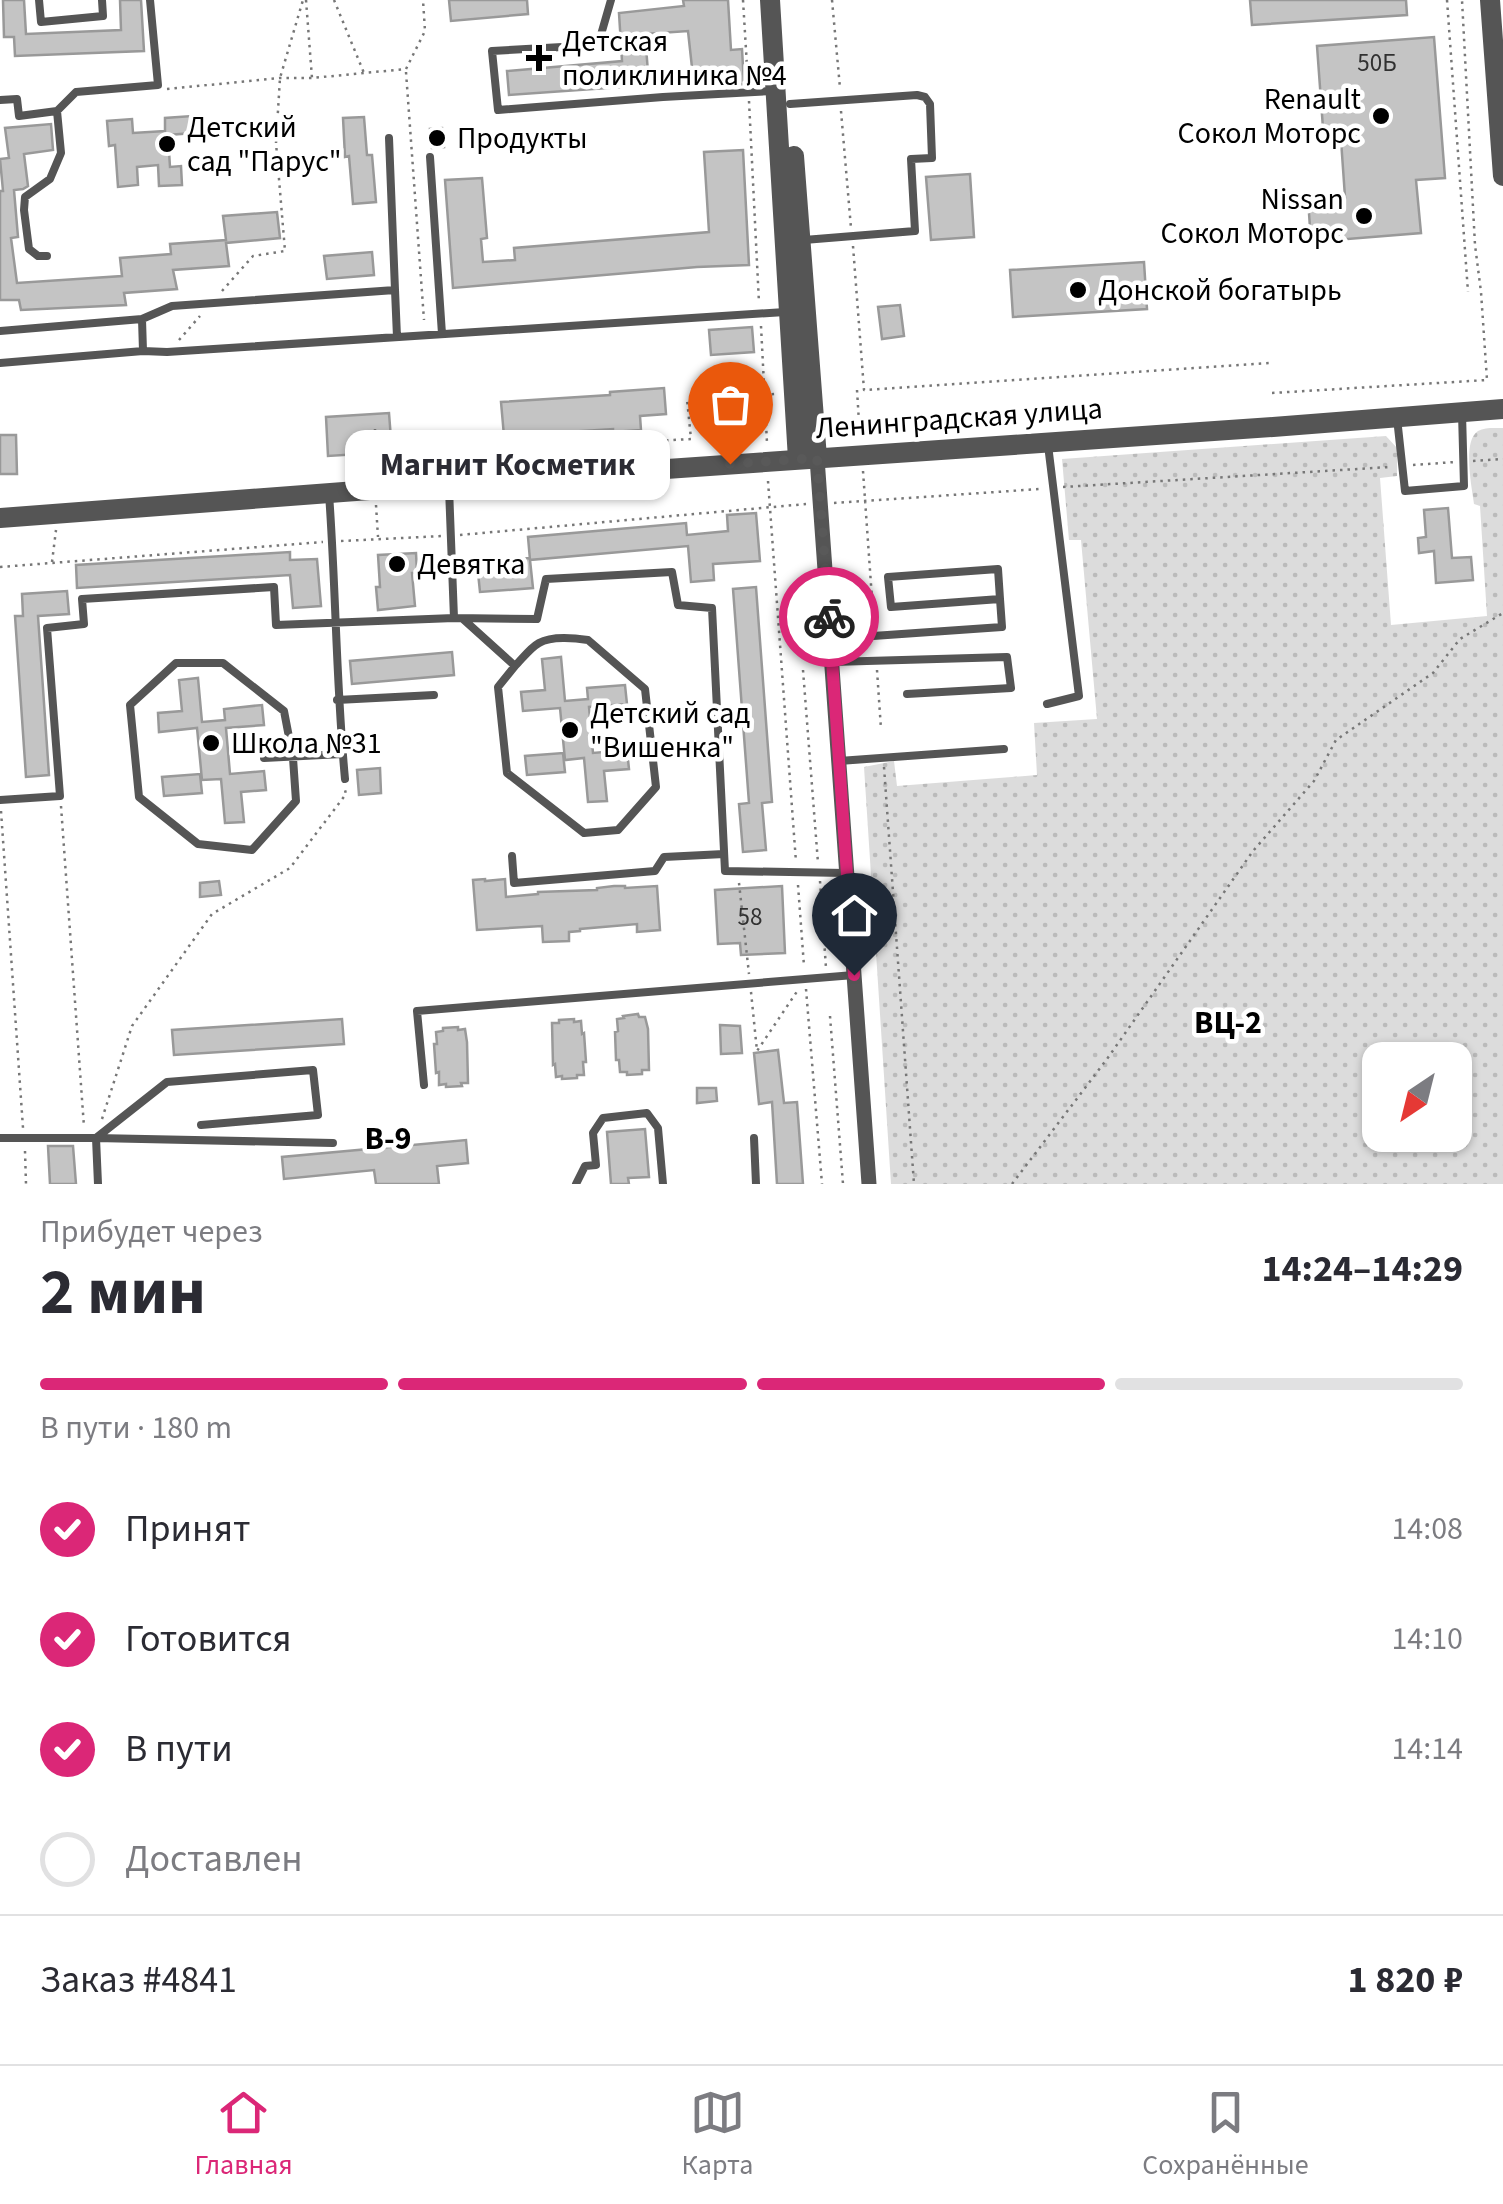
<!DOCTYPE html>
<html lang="ru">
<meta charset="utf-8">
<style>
:root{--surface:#fff;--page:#f2f2f3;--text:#2b2b33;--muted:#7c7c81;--line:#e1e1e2;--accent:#db2777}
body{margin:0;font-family:"Source Sans 3",sans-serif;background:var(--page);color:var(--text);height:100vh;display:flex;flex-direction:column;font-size:38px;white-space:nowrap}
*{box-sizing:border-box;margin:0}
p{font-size:32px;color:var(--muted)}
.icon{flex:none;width:55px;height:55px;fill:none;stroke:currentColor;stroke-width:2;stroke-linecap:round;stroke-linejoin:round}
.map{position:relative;height:1184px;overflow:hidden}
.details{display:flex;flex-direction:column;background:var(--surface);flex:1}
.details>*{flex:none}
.needle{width:65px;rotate:215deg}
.controls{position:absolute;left:1362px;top:1042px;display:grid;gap:20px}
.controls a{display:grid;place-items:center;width:110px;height:110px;border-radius:20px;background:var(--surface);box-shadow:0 2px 8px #0004;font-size:50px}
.pin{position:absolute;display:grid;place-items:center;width:85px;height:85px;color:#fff;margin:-102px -42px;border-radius:50% 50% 50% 0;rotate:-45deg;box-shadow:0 0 10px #0007}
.pin .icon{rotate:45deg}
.courier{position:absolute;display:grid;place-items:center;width:100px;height:100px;margin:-50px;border:8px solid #db2777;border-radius:50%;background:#fff;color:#222;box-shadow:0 2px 12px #0007}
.bubble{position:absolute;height:70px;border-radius:20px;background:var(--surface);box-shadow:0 2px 8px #0004;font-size:32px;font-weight:700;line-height:70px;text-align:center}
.headline em{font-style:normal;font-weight:700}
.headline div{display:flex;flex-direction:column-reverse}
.headline{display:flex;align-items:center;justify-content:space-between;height:170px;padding:0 40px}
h1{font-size:65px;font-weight:700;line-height:75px}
.bar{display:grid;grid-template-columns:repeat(4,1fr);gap:15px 10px;align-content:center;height:120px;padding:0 40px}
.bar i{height:12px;border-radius:8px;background:var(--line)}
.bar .on{background:var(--accent)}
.bar p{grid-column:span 4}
.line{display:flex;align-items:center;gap:25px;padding:0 40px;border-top:2px solid var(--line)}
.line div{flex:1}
ol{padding:0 40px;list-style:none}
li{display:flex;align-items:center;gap:30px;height:110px}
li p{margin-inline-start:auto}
li .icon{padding:10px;border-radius:50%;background:var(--accent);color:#fff;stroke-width:4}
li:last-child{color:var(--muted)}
li i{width:55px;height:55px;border:5px solid var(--line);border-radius:50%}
.tabs{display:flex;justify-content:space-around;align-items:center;height:140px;border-top:2px solid var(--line);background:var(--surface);font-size:28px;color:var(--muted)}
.tabs a{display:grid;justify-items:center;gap:5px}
.tabs .on{color:var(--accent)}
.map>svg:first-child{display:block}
</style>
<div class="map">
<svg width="1503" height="1184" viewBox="0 0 1503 1184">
<defs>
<pattern id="grass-dots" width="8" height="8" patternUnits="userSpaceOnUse" patternTransform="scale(2.5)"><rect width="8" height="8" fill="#dcdcdc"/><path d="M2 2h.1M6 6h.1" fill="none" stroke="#bbb" stroke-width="1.8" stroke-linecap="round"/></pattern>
</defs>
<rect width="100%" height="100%" fill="#fff"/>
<path fill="url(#grass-dots)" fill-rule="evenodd" d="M 1503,428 L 1503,1184 L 891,1184 L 864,767 L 894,761 L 897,786 L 1037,775 L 1034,723 L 1097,719 L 1081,540 L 1069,540 L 1062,459 L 1386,436 L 1397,448 L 1397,476 L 1380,478 L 1391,625 L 1487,616 L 1480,506 L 1474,504 C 1472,488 1462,441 1478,431 C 1485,427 1495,428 1503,428 ZM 1380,1060 L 1455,1060 L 1455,1135 L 1380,1135 Z"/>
<path fill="#c4c4c4" stroke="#999" stroke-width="2.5" d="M 3,0 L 24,0 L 26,34 L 121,30 L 120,0 L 141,0 L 144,51 L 15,56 L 14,37 L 4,37 Z
M 449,0 L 527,0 L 528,14 L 451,21 Z
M 683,0 L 728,0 L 731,50 L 742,49 L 744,84 L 694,86 L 688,31 L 645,34 L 649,85 L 509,95 L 507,71 L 622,61 L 619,13 L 684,6 Z
M 1250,0 L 1406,0 L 1407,15 L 1252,25 Z
M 1434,37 L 1445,178 L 1416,180 L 1421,233 L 1311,242 L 1308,199 L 1345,197 L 1341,140 L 1324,142 L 1317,46 Z
M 192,116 L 193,133 L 168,135 L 170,167 L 181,166 L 182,185 L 159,186 L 158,165 L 137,167 L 138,185 L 118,187 L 115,145 L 109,146 L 107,121 L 132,119 L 133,133 L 165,131 L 165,118 Z
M 364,117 L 367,155 L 372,155 L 376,202 L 353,204 L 349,156 L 345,157 L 343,118 Z
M 51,124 L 53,150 L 24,154 L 28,186 L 23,189 L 14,190 L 18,237 L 11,238 L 17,283 L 122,276 L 120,258 L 171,254 L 170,244 L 226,240 L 223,216 L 277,212 L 280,238 L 226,243 L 229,266 L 173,270 L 177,289 L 124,293 L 126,305 L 21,310 L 19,300 L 0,300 L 0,191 L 3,191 L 0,159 L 9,158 L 5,128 Z
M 442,128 L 444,147 L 432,148 L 430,129 Z
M 743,150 L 749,265 L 697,267 L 453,288 L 445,180 L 482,178 L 487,238 L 481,239 L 483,262 L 515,260 L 514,248 L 709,232 L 704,152 Z
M 970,174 L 974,237 L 931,240 L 926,177 Z
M 372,252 L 374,275 L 327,279 L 324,256 Z
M 1144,262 L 1147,309 L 1013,317 L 1010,270 Z
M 900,305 L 904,336 L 882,339 L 878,307 Z
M 752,327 L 754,352 L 711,355 L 709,330 Z
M 664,388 L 666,414 L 640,416 L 641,430 L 613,432 L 613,429 L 504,436 L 501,402 L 610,395 L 610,392 Z
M 389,413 L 392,452 L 328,456 L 326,417 Z
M 0,435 L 16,435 L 17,474 L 0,474 Z
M 1448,508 L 1452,558 L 1471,557 L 1473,580 L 1436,583 L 1434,551 L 1419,553 L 1418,538 L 1426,537 L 1424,510 Z
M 756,513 L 760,561 L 713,564 L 714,580 L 691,582 L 688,546 L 530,560 L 533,588 L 480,592 L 477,563 L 529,558 L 530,560 L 528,537 L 686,523 L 687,535 L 728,531 L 727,515 Z
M 290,552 L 290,560 L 317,559 L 321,606 L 293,608 L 290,575 L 77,588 L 76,565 Z
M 416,553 L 417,573 L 412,573 L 415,606 L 378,610 L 376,587 L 380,587 L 378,555 Z
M 756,587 L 772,802 L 762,803 L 766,850 L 743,852 L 739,804 L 749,803 L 733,589 Z
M 67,591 L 69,614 L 38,616 L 49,775 L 26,777 L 15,616 L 23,616 L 22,594 Z
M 452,652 L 454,675 L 352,684 L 350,661 Z
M 561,657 L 565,701 L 588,699 L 587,688 L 625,685 L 627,704 L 589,707 L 593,753 L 627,750 L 629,769 L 604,771 L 607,801 L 588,802 L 584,758 L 565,760 L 560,708 L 523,711 L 521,692 L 545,690 L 542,659 Z
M 198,678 L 202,722 L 225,720 L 224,709 L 262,705 L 264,725 L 226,728 L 230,774 L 264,771 L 266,790 L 241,792 L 244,822 L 225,823 L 221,779 L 202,780 L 197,728 L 159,732 L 158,713 L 182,711 L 179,680 Z
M 563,753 L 565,772 L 527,775 L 525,756 Z
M 380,768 L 381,793 L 359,795 L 357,770 Z
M 200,774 L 202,793 L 164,796 L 162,777 Z
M 485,879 L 485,881 L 505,879 L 506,897 L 538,894 L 538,892 L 597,890 L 597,888 L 614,886 L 625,886 L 625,888 L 657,886 L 660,930 L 637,932 L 637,924 L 580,929 L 580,931 L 569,932 L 569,941 L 543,942 L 542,926 L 477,930 L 473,880 Z
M 219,881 L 221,895 L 200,897 L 200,883 Z
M 782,886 L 785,953 L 741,955 L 740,943 L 718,944 L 715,890 Z
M 638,1014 L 639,1017 L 645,1017 L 648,1029 L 649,1070 L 642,1070 L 642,1074 L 627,1075 L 627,1072 L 620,1072 L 619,1060 L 616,1060 L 615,1032 L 618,1031 L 617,1019 L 624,1018 L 623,1016 Z
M 342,1019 L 344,1044 L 174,1055 L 172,1030 Z
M 574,1019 L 574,1022 L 581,1021 L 582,1034 L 584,1033 L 586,1062 L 583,1062 L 584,1075 L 577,1075 L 577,1078 L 562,1079 L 562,1076 L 556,1077 L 555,1064 L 553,1065 L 552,1023 L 559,1023 L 559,1020 Z
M 720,1025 L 740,1026 L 742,1053 L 721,1054 Z
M 458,1027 L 458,1030 L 465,1029 L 467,1042 L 468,1083 L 461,1083 L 462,1086 L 446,1087 L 446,1084 L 439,1085 L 439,1072 L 436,1073 L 434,1044 L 437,1044 L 436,1032 L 443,1031 L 443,1028 Z
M 778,1050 L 784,1103 L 797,1102 L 803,1184 L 777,1184 L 772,1102 L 759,1104 L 754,1053 Z
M 697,1088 L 716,1088 L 717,1101 L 697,1103 Z
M 645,1129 L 649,1177 L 628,1178 L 629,1184 L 611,1184 L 607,1132 Z
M 466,1140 L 468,1163 L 437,1166 L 439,1184 L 376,1184 L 374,1170 L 284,1179 L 282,1157 Z
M 48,1146 L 73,1146 L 76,1184 L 50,1184 Z"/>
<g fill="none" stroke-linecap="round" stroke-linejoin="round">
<path stroke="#777" stroke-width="2.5" stroke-dasharray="2.5 5" stroke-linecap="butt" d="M 306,0 L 312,78
M 334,0 L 364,73
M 743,0 L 748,83
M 832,0 L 840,88
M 1447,0 L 1468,292
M 406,72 L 424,320
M 167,89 L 280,78 L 312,78 L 406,69 L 425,31 L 423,0
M 749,101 L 759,303
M 841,111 L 851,228
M 853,246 L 864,390 L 1270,363
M 222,291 L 253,256 L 285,251 L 276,143 L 280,78 L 303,0
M 761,326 L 767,443
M 179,340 L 200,316
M 857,390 L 860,438
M 1272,393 L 1487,380 L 1481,292 L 1475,245 L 1462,0
M 375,429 L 376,472
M 636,442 L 691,439 L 687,399 L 775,394
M 1473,461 L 1503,459
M 1413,465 L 1455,462
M 863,471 L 874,627
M 768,481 L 796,862
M 1063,487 L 1390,467
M 834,503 L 1040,489
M 376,505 L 378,537
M 460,535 L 806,504
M 341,541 L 442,536
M 52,562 L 56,530
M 0,567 L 323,542
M 803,670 L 818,863
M 877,670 L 881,729
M 884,767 L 914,1184
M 61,806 L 84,1127
M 1,811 L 23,1128
M 820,881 L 826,968
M 739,883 L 749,974
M 798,885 L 804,966
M 806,989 L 822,1184
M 751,992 L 757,1051 L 798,990
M 830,1016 L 843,1184
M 102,1119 L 132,1026 L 212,914 L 290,868 L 346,794 L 345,790
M 25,1151 L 26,1184
M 1012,1184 L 1107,1059 L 1253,851 L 1314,781 L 1336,740 L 1433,673 L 1460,639 L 1503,613"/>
<path stroke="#555" stroke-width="8" d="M 39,0 L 41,22 L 103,16 L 102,0
M 611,0 L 598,45 L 492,51 L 498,110 L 663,97 L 772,91
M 0,100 L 17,99 L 19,116 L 57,111 L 76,92 L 158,85 L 150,0
M 790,104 L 917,95 L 925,97 L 930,104 L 932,158 L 911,159 L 915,231 L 804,240
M 389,138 L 395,290
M 430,157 L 442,334
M 47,256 L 38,256 L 29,249 L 24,210 L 25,197 L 50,179 L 61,153 L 57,111
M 142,319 L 172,306 L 395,290 L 397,337
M 0,331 L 142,319 L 143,351
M 0,363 L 143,351 L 167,352 L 785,312
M 1397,418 L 1405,491 L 1464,486 L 1462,413
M 449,488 L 454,618
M 329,494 C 336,589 336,684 345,779
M 998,569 L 1000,599 L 891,607 L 888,577 Z
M 463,619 L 515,666 L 498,687 L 507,773 L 584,833 L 618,830 L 656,787 L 645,689 L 588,640 C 575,638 551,636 539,643 C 530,648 522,659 515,666
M 830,639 L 1002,627 L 1000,599
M 832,662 L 1007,657 L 1011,688 L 907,694
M 176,663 L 223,663 L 284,711 L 293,758 L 296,801 L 252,850 L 198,844 L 139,797 L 130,705 Z
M 337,700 L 434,695
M 1047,704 L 1079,696 L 1048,445
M 264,758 L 342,754
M 839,761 L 1004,749
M 0,800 L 60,796 L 47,628 L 84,624 L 82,599 L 274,587 L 276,625 L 454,618 L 537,619 L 546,579 L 672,572 L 678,605 L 712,608 L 725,871 L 845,873
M 512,856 L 514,883 L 655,871 L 664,857 L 724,854
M 424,1085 L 417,1011 L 854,975
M 0,1138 L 96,1138 L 98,1184
M 96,1138 L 167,1082 L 313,1070 L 318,1115 L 201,1125
M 96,1138 L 333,1143
M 754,1138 L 756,1184
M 576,1184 L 585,1166 L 596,1165 L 593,1133 L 603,1118 L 647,1113 L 658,1128 L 663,1184"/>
<path stroke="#555" stroke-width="15" d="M 817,458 L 869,1184"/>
<path stroke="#555" stroke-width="20" d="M 770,0 L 798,459
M 1490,0 L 1503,176
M 794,156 L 817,458
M 0,518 L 449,484 L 1273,427 L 1503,409"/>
</g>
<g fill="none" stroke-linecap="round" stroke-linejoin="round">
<path stroke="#595959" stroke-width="10" stroke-dasharray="0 18" d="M 730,464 L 817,458 L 829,617"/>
<path stroke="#db2777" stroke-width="12" d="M 829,617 L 854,975"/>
</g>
<g fill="#000" stroke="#fff" stroke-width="4">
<path d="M534 43h10v10h10v10h-10v10h-10v-10h-10v-10h10z"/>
<circle cx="1381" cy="116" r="10"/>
<circle cx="437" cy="138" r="10"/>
<circle cx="167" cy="144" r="10"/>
<circle cx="1364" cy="216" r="10"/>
<circle cx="1078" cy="290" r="10"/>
<circle cx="397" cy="564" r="10"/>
<circle cx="570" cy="730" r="10"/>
<circle cx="211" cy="743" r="10"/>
</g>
<g text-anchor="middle" stroke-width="9" stroke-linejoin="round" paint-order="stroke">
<g font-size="25" fill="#313131">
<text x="1377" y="71">50Б</text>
<text x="750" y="925">58</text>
</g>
<g font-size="30" fill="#000" stroke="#fff" text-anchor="start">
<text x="562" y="51">Детская<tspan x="562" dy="34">поликлиника №4</tspan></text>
<text x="1361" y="109" text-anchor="end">Renault<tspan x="1361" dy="34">Сокол Моторс</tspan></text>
<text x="187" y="137">Детский<tspan x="187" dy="34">сад "Парус"</tspan></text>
<text x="457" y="148">Продукты</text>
<text x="1344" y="209" text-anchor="end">Nissan<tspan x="1344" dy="34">Сокол Моторс</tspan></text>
<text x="1098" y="300">Донской богатырь</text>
<text x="417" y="574">Девятка</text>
<text x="590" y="723">Детский сад<tspan x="590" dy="34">"Вишенка"</tspan></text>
<text x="231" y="753">Школа №31</text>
</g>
<g font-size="30" fill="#000" stroke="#fff">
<text transform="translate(959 418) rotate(-4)" y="10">Ленинградская улица</text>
</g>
<g font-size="32" font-weight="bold" fill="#000" stroke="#fff">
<text x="1228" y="1033">ВЦ-2</text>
<text x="388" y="1149">В-9</text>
</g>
</g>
</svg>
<div class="controls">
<a><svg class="needle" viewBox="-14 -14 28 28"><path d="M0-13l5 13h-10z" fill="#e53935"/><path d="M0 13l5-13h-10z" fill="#7c7c81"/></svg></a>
</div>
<div class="pin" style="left:730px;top:464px;background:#ea580c"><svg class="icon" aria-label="bag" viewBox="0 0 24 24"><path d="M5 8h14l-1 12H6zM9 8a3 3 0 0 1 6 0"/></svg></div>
<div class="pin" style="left:854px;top:975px;background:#1f2937"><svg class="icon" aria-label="home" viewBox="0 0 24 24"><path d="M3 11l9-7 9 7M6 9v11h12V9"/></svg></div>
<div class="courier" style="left:829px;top:617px"><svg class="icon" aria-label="bike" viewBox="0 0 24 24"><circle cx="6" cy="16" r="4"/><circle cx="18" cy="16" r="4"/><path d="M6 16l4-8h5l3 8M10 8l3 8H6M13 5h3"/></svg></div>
<div class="bubble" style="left:345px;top:430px;width:325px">Магнит Косметик</div>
</div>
<section class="details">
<div class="headline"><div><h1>2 мин</h1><p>Прибудет через</p></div><em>14:24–14:29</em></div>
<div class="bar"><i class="on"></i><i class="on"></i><i class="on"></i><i></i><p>В пути · 180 m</p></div>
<ol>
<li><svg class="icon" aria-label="check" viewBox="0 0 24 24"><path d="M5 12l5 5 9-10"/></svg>Принят<p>14:08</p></li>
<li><svg class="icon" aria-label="check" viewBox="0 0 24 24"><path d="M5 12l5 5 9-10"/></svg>Готовится<p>14:10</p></li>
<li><svg class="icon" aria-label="check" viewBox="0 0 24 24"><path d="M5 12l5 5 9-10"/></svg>В пути<p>14:14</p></li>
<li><i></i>Доставлен</li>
</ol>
<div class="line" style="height:130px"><div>Заказ #4841</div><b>1 820 ₽</b></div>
</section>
<nav class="tabs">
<a class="on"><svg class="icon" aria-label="home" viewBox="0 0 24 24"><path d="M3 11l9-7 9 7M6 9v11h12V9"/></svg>Главная</a>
<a><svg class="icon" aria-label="map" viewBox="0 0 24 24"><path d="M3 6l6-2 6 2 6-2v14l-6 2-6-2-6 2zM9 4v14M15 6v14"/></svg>Карта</a>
<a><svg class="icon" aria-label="saved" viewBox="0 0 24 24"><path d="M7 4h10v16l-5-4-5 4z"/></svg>Сохранённые</a>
</nav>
